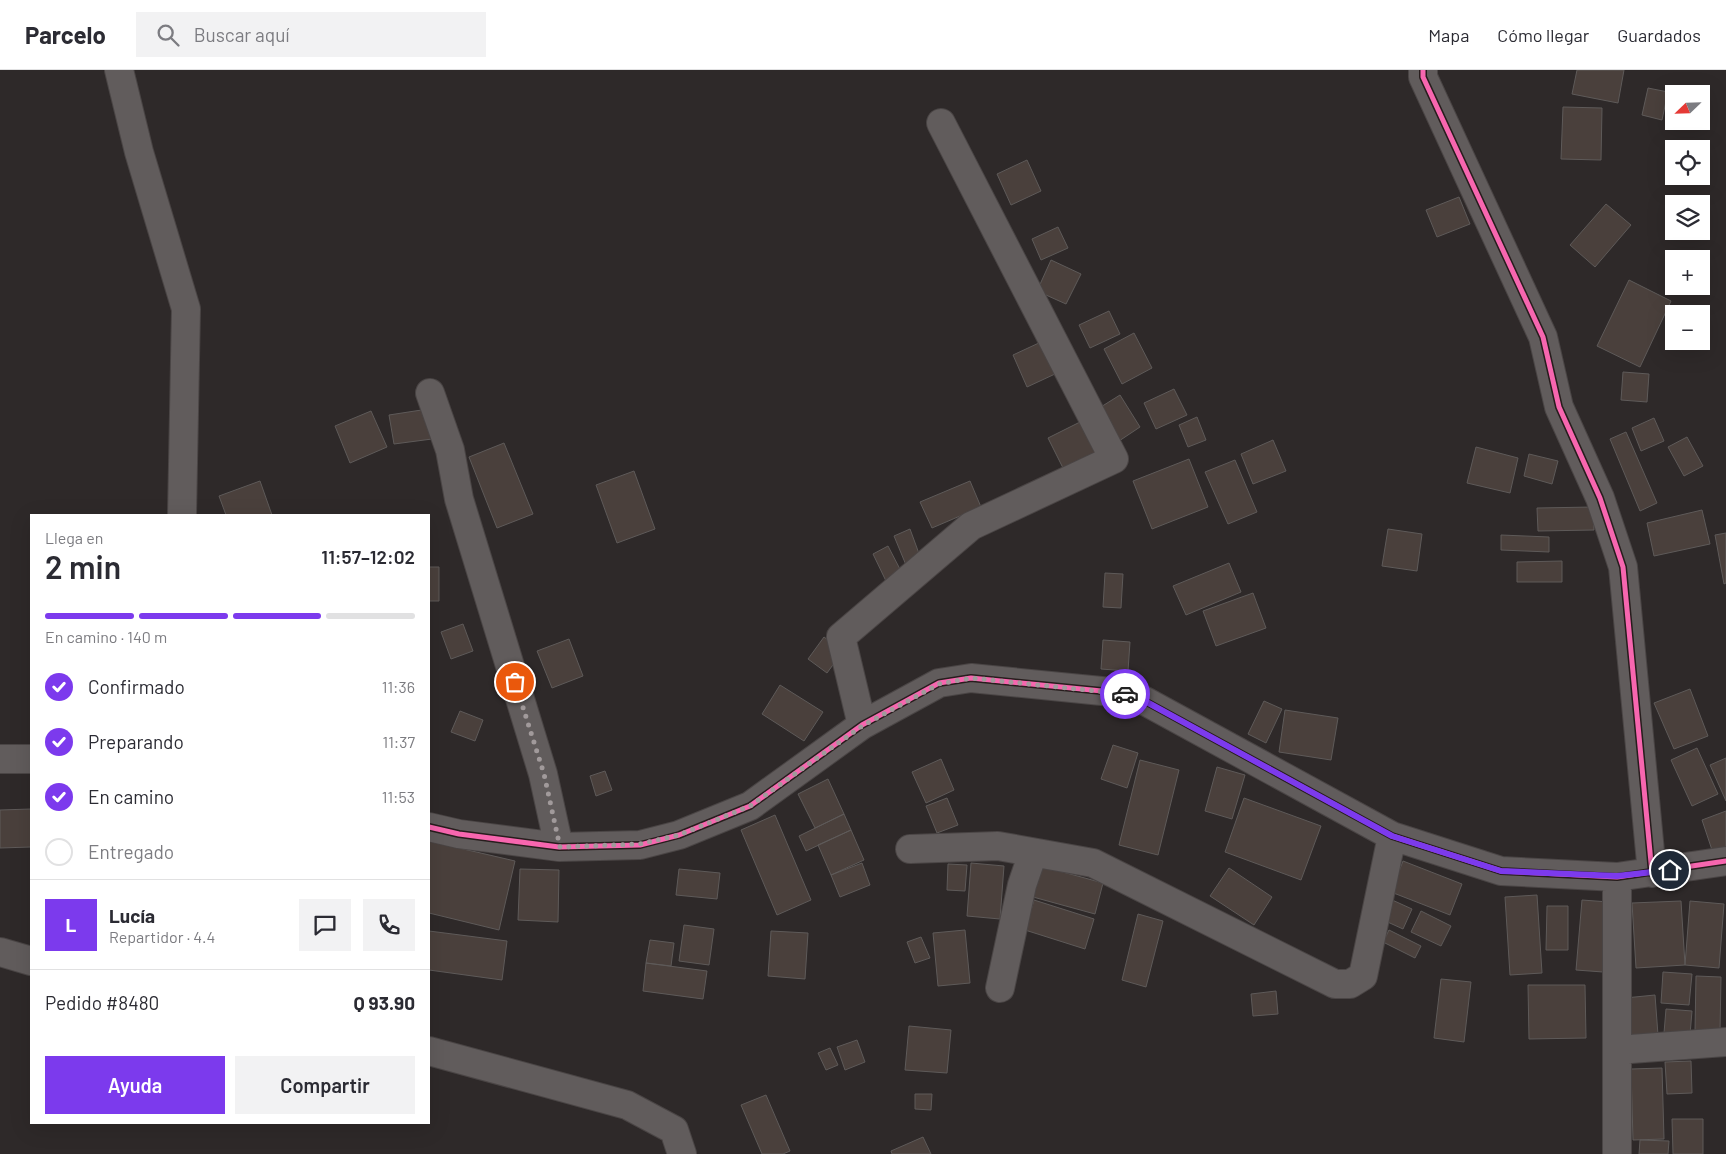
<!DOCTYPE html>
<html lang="es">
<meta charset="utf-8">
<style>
:root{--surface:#fff;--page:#f2f2f3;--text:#2b2b33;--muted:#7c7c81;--line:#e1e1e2;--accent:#7c3aed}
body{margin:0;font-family:Barlow,sans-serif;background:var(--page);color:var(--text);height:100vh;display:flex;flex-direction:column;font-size:19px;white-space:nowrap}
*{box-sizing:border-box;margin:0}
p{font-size:16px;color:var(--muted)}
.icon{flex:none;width:28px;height:28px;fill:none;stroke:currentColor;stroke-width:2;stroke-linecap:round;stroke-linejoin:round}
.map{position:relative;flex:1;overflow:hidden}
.details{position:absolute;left:30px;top:444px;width:400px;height:610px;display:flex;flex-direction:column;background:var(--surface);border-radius:0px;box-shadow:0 5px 20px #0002}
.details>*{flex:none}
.needle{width:32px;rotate:247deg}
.controls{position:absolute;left:1665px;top:15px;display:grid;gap:10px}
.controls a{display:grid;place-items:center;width:45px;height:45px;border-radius:0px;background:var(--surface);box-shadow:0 5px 20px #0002;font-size:25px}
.pin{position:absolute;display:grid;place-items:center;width:42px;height:42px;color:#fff;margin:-21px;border:2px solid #fff;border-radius:50%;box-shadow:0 1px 5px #0007}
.courier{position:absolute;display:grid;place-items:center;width:50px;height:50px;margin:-25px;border:4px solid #7c3aed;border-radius:50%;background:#fff;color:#222;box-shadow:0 1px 6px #0007}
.overview em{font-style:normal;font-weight:600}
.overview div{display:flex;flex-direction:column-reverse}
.overview{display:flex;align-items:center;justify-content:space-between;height:85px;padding:0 15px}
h1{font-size:32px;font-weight:600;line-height:38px}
.bar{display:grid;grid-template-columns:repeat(4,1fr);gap:8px 5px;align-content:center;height:60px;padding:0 15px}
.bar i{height:6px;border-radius:4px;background:var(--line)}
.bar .active{background:var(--accent)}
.bar p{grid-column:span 4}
.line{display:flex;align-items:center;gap:12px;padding:0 15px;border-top:1px solid var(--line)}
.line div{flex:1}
.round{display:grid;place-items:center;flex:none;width:52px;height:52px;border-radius:0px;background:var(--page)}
ol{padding:0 15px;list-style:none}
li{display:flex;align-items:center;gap:15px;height:55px}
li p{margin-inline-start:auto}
li .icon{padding:5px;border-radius:50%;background:var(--accent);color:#fff;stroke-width:4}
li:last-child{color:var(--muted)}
li i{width:28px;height:28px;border:2px solid var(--line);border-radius:50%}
.button{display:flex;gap:10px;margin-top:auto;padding:10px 15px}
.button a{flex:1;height:58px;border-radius:0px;background:var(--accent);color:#fff;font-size:20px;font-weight:600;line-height:58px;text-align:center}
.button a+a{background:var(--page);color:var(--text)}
header{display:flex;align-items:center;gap:30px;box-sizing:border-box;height:70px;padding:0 25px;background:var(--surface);border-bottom:1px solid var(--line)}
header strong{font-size:24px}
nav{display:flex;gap:28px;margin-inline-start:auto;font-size:18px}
.search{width:350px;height:45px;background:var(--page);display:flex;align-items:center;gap:12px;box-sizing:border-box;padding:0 18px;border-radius:0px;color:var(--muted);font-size:19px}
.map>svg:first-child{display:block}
</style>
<header>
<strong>Parcelo</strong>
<div class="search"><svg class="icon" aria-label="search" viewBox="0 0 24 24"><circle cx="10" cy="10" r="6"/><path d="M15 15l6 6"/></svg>Buscar aquí</div>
<nav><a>Mapa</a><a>Cómo llegar</a><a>Guardados</a></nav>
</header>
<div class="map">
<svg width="1726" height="1084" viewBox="0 0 1726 1084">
<rect width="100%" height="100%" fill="#2e2929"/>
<path fill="#4a403c" stroke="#5e5a59" d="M 1577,0 L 1624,0 L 1618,33 L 1572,24 Z
M 1648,18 L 1668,22 L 1662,50 L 1642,45 Z
M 1563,37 L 1602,38 L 1601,90 L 1561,89 Z
M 1027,90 L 1041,121 L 1011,135 L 997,104 Z
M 1459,127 L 1470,154 L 1437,167 L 1426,140 Z
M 1606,134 L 1631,155 L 1595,197 L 1570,175 Z
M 1058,157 L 1068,178 L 1041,190 L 1032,169 Z
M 1051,190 L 1081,204 L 1066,234 L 1037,221 Z
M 1629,210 L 1671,231 L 1640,297 L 1597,276 Z
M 1109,241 L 1120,264 L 1090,278 L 1079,255 Z
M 1134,263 L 1152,298 L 1122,314 L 1104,279 Z
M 1041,272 L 1055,304 L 1027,317 L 1013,285 Z
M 1623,302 L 1649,304 L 1647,332 L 1621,330 Z
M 1174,319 L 1187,345 L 1156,359 L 1144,333 Z
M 1120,325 L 1140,357 L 1116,373 L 1096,340 Z
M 428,339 L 432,369 L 394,374 L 389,345 Z
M 371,341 L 387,377 L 350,393 L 335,356 Z
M 1197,347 L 1206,370 L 1188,377 L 1179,355 Z
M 1088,348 L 1107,387 L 1067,406 L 1048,368 Z
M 1654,348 L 1664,371 L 1641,381 L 1632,358 Z
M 1626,362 L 1657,433 L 1640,441 L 1610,369 Z
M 1687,367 L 1703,396 L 1684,406 L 1668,377 Z
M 1273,370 L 1286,401 L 1253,414 L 1241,384 Z
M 504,373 L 533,444 L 497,458 L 469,387 Z
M 1476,377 L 1518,388 L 1510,423 L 1467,413 Z
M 1529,384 L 1558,391 L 1552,414 L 1524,406 Z
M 1189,389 L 1208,437 L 1152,459 L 1133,411 Z
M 1235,390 L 1257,442 L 1228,454 L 1205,402 Z
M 634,401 L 655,459 L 617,473 L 596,415 Z
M 260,411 L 272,445 L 226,445 L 219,426 Z
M 970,411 L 981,437 L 932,458 L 920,432 Z
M 1593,437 L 1594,460 L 1538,461 L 1537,438 Z
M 1702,440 L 1710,474 L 1654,486 L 1647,453 Z
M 910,459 L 921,489 L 906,495 L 894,466 Z
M 1388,459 L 1422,464 L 1417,501 L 1382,496 Z
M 1726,463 L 1726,513 L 1724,514 L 1715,465 Z
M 1501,465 L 1549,467 L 1549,482 L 1501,480 Z
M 888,476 L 902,503 L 886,511 L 873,484 Z
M 1562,491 L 1562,512 L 1517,512 L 1517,492 Z
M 1229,493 L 1241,522 L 1186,545 L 1173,516 Z
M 429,497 L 439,497 L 439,531 L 429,531 Z
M 1105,503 L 1123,504 L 1121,538 L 1103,537 Z
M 1253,523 L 1266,558 L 1216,576 L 1203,541 Z
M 463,554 L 473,581 L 451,589 L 441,562 Z
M 824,567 L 843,581 L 827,603 L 808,589 Z
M 569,569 L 583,606 L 552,618 L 537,581 Z
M 1103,570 L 1130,572 L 1128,601 L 1101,599 Z
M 780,615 L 823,642 L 804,671 L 762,644 Z
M 1690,619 L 1708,666 L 1674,679 L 1654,633 Z
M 1264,631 L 1282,639 L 1266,673 L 1248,664 Z
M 1285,640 L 1338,648 L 1331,690 L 1279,682 Z
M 460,641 L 483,650 L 475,671 L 451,662 Z
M 1113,675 L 1138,683 L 1127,718 L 1101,709 Z
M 1697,678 L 1718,724 L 1692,736 L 1671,690 Z
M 1726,688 L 1726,731 L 1710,695 Z
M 941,689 L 954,720 L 926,733 L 912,702 Z
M 1140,690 L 1179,700 L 1158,785 L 1119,775 Z
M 1217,697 L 1245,705 L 1232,749 L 1205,741 Z
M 605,701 L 612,720 L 596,726 L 590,706 Z
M 828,709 L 844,744 L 815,758 L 798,724 Z
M 947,728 L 958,755 L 937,763 L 926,736 Z
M 1244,728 L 1321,756 L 1301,810 L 1225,782 Z
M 31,739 L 31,777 L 0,778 L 0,740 Z
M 1726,741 L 1726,779 L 1713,783 L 1702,750 Z
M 844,744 L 851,760 L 806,781 L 799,766 Z
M 775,745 L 811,830 L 777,845 L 741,760 Z
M 851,760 L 864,790 L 831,805 L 818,775 Z
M 429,771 L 515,791 L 499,860 L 429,843 Z
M 1403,791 L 1462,814 L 1450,845 L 1391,822 Z
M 862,793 L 870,815 L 840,827 L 831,805 Z
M 971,793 L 1004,796 L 1000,849 L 967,846 Z
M 948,794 L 967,795 L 965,821 L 947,820 Z
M 1041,796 L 1103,813 L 1095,844 L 1033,827 Z
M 1229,798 L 1272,827 L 1254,855 L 1210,826 Z
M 520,799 L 559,800 L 558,852 L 518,850 Z
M 679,799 L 720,803 L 717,829 L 676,825 Z
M 1537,825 L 1542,903 L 1510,905 L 1505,827 Z
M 1390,829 L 1412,839 L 1403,859 L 1381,849 Z
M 1034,830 L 1094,849 L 1085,879 L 1025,860 Z
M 1582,830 L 1609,832 L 1603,902 L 1576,900 Z
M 1681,831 L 1685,895 L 1636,898 L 1632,833 Z
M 1690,831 L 1724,834 L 1719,898 L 1685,895 Z
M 1547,836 L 1568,836 L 1568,880 L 1546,880 Z
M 1421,841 L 1451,856 L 1441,876 L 1411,862 Z
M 1138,844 L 1163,851 L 1146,917 L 1122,910 Z
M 684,855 L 714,859 L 709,895 L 679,891 Z
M 965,860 L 970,913 L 938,916 L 933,863 Z
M 1389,860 L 1421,876 L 1415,888 L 1383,872 Z
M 429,861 L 507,871 L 502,910 L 429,900 Z
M 771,861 L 808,863 L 805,909 L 768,906 Z
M 921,867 L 930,888 L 915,893 L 907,872 Z
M 650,870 L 674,873 L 671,896 L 646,893 Z
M 646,893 L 707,901 L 703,929 L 643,921 Z
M 1663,902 L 1692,904 L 1689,935 L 1661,933 Z
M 1696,906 L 1721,907 L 1720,962 L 1695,961 Z
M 1441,909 L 1471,912 L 1464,972 L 1434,968 Z
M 1528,915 L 1585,915 L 1586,968 L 1529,969 Z
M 1276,921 L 1278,944 L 1253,946 L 1251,924 Z
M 1655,925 L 1658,965 L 1629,968 L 1625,928 Z
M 1666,939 L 1692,941 L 1690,965 L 1664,963 Z
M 909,956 L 951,960 L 947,1003 L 905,1000 Z
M 857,970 L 865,992 L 845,1000 L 837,977 Z
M 830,978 L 838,995 L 826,1000 L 818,983 Z
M 1691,991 L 1692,1023 L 1667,1024 L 1665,992 Z
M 1662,998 L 1664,1069 L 1633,1070 L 1631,999 Z
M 915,1024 L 932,1024 L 931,1040 L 915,1039 Z
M 766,1025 L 790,1081 L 783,1084 L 762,1084 L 741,1035 Z
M 1672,1049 L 1703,1049 L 1703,1084 L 1673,1084 Z
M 923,1067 L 931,1084 L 892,1084 L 891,1081 Z
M 1640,1070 L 1669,1071 L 1668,1084 L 1639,1084 Z"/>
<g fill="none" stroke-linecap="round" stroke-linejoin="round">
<g stroke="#4a4545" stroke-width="30">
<path id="minor" d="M 119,0 L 139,82 L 186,239 L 182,445
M 1423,0 L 1423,7 L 1543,267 L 1559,337 L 1600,428 L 1623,497 L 1652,803
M 430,323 L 450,380 L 459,429 L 543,704 L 559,777
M 862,655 L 841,567 L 971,456 L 1114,389 L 941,53
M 0,689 L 31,689
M 429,757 L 459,764 L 559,777 L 640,775 L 679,765 L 750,736 L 862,655 L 939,613 L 971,608 L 1132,624 L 1392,766 L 1501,801 L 1617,807 L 1726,791
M 910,779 L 998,776 L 1093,793 L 1335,914 L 1350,914 L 1363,906 L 1392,766
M 1617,807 L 1617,980 L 1726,972
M 0,882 L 31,891
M 1000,918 L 1022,815 L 1033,783
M 1617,980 L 1617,1084
M 429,981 L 627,1035 L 674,1060 L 682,1084"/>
</g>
<use href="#minor" stroke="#615c5c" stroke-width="28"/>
<g stroke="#271d1d" stroke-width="8">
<path id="cycleway" d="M 1423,0 L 1423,7 L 1543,267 L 1559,337 L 1600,428 L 1623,497 L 1652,803
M 429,757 L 459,764 L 559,777 L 640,775 L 679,765 L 750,736 L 862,655 L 939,613 L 971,608 L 1132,624 L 1392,766 L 1501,801 L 1617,807 L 1726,791"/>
</g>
<use href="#cycleway" stroke="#f766af" stroke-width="5"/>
</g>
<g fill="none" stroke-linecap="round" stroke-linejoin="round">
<path stroke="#a19a9b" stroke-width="5" stroke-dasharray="0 9" d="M 515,612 L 544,704 L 560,777 L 640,774 L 679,765 L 750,736 L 862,656 L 939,614 L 971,608 L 1125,624"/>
<path stroke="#7c3aed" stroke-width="6" d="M 1125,624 L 1132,624 L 1392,766 L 1501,801 L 1617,806 L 1670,800"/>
</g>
</svg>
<div class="controls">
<a><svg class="needle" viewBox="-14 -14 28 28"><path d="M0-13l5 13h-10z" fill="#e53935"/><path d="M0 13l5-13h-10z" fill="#7c7c81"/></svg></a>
<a><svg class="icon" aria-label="locate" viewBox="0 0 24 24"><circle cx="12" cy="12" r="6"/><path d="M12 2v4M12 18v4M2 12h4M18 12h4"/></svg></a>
<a><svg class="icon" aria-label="layers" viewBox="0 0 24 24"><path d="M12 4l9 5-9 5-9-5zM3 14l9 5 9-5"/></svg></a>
<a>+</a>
<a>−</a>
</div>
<div class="pin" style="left:515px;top:612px;background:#ea580c"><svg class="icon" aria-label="bag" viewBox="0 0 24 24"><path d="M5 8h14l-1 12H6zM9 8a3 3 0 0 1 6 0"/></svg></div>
<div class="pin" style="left:1670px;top:800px;background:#1f2937"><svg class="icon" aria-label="home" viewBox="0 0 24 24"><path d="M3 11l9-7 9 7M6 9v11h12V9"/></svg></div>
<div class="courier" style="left:1125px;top:624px"><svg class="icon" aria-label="car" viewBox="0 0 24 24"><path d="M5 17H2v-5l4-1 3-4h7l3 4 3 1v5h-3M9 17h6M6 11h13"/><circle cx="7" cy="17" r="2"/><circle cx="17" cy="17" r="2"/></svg></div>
<section class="details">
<div class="overview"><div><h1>2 min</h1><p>Llega en</p></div><em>11:57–12:02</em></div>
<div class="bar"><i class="active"></i><i class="active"></i><i class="active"></i><i></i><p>En camino · 140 m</p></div>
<ol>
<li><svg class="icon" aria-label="check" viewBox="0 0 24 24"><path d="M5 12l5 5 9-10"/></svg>Confirmado<p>11:36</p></li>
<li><svg class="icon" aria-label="check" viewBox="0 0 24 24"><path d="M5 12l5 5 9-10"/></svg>Preparando<p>11:37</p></li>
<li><svg class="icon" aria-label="check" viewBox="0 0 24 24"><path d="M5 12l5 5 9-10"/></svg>En camino<p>11:53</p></li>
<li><i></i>Entregado</li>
</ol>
<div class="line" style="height:90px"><b class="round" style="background:var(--accent);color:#fff">L</b><div><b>Lucía</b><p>Repartidor · 4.4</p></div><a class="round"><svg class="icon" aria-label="chat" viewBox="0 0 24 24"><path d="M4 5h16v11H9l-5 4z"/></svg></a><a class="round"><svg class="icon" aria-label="phone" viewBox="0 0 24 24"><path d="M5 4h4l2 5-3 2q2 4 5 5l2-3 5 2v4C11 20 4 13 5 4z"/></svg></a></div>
<div class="line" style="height:65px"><div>Pedido #8480</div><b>Q 93.90</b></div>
<div class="button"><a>Ayuda</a><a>Compartir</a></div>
</section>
</div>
